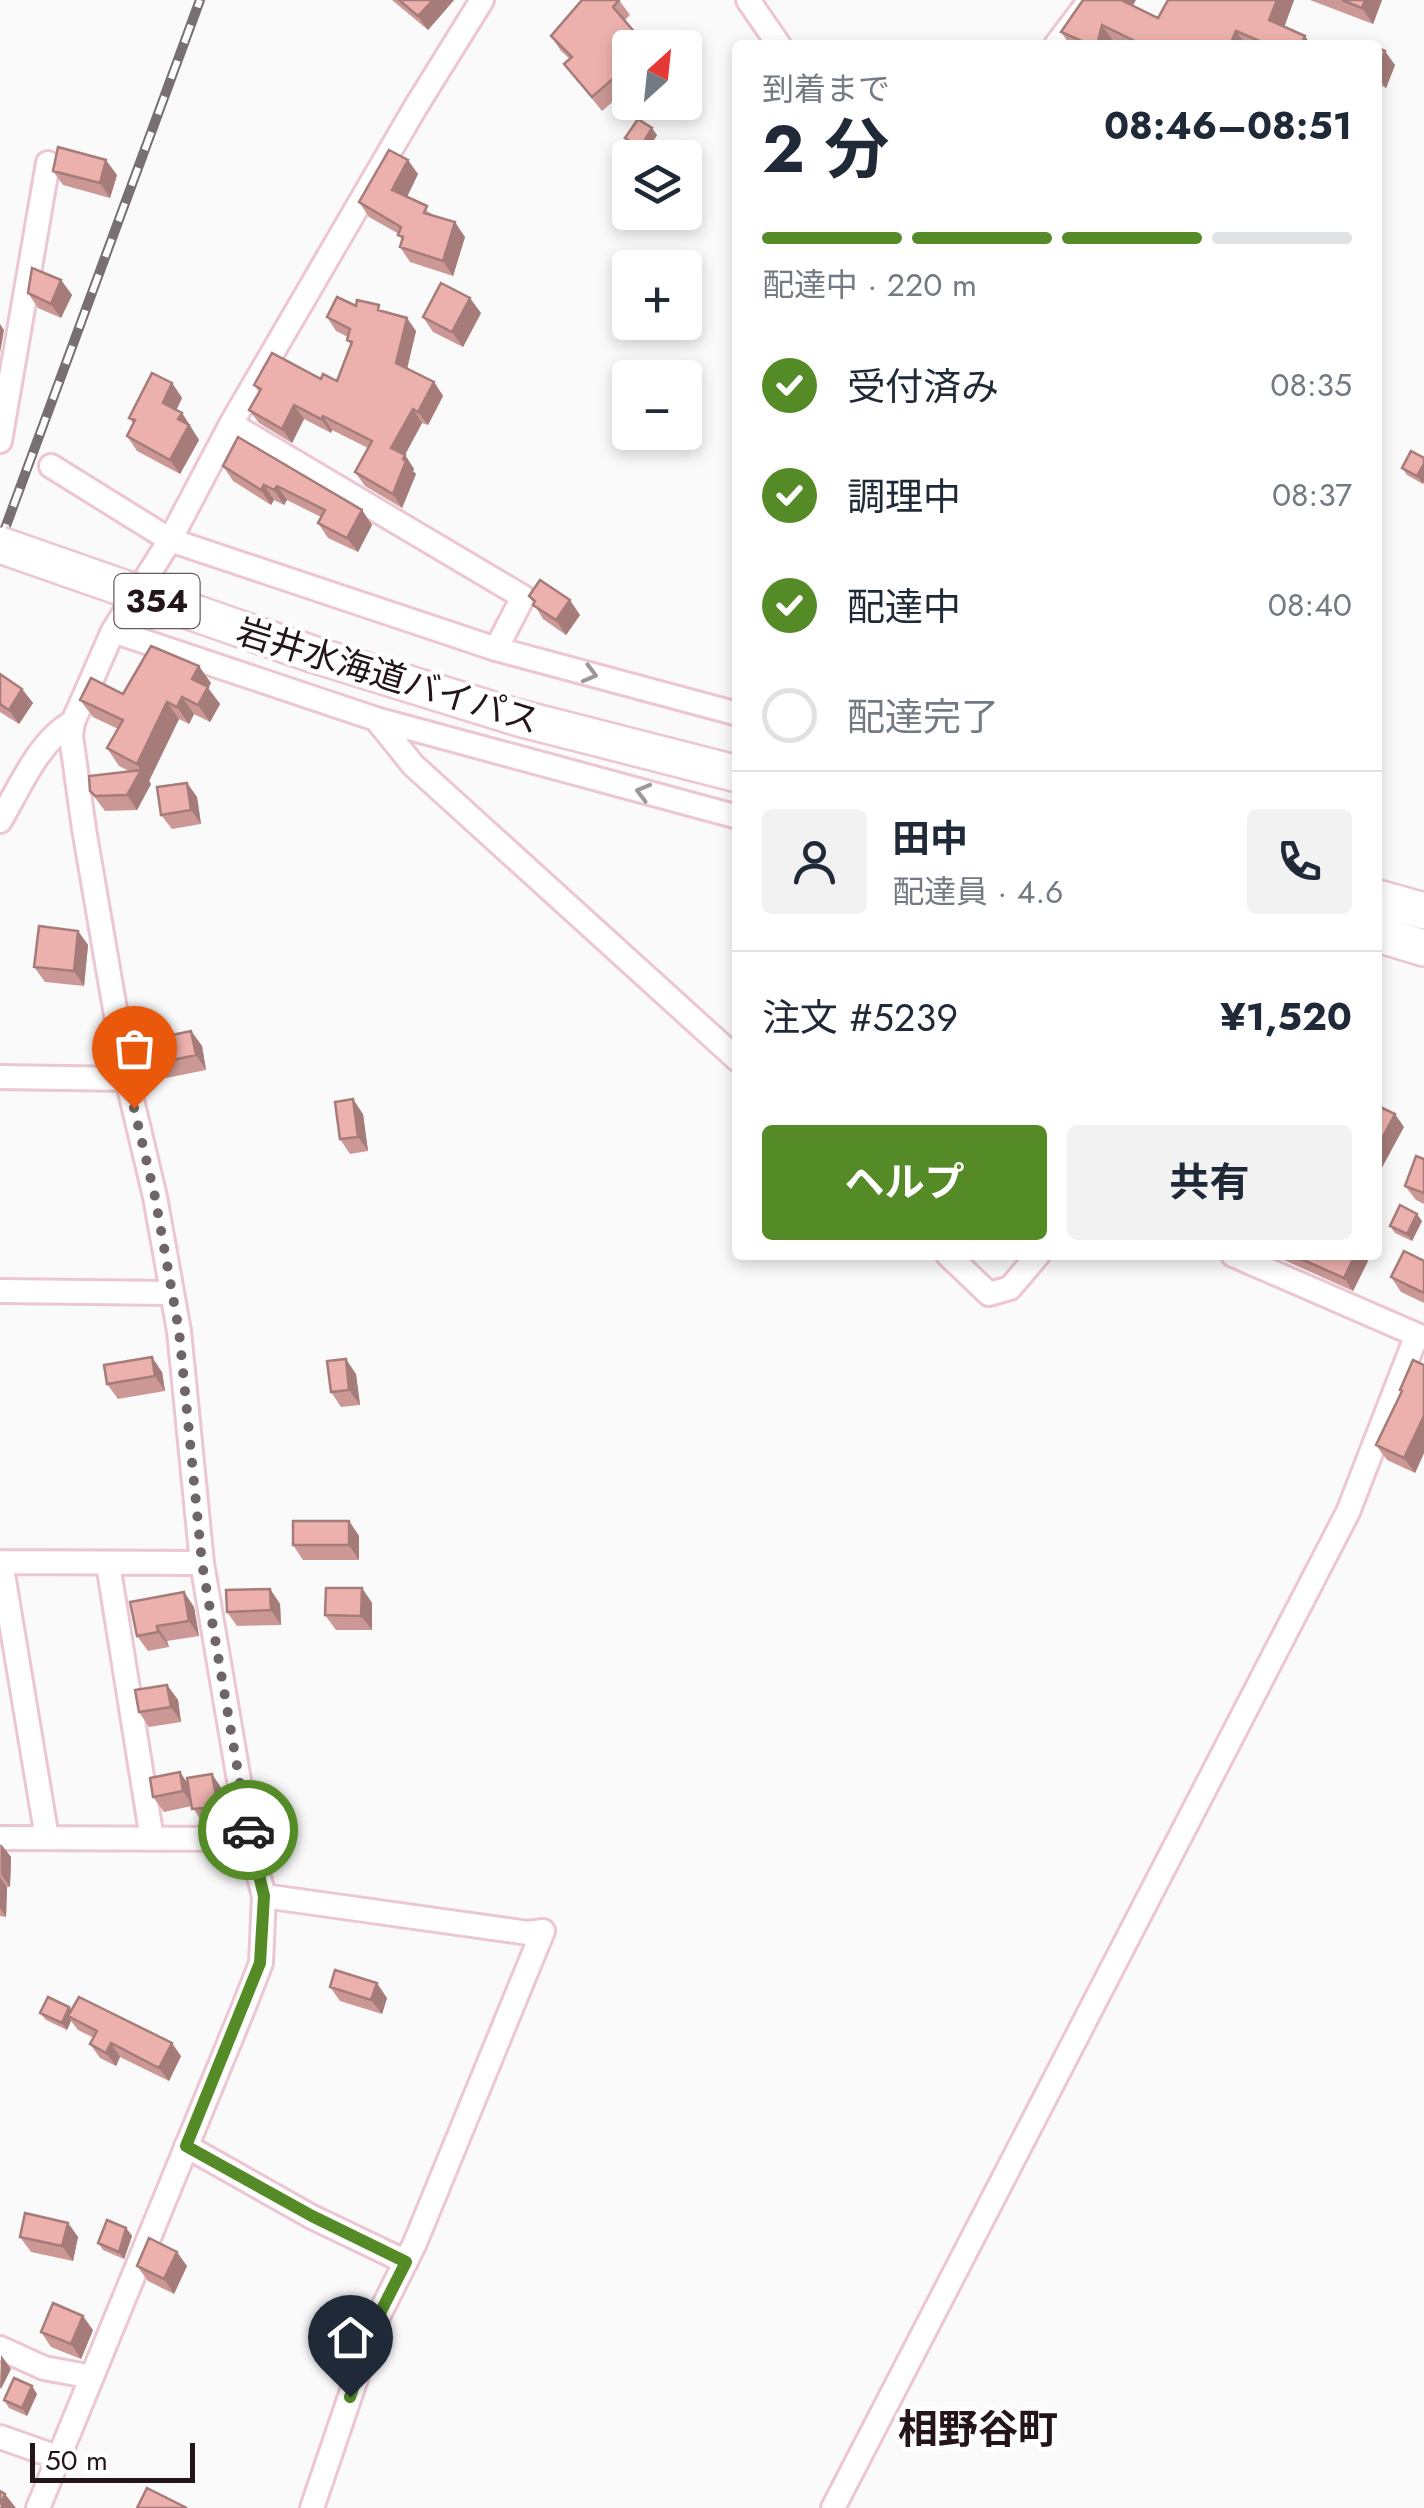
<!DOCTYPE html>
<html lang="ja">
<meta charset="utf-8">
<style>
:root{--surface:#fff;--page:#f2f2f3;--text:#1f2937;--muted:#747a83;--line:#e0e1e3;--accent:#548b26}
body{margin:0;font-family:Jost,"Noto Sans JP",sans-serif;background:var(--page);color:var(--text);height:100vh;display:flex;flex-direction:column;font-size:38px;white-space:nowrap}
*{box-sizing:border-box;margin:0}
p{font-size:32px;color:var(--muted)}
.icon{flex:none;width:55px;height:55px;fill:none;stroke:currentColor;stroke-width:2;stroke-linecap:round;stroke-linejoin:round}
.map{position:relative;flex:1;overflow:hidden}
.sheet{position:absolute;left:732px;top:40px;width:650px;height:1220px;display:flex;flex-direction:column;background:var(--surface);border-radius:10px;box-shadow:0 5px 15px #0003}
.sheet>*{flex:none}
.needle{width:65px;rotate:27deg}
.tools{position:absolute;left:612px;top:30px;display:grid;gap:20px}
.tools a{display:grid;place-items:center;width:90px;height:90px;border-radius:10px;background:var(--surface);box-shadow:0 5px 15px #0003;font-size:50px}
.scale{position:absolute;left:30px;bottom:25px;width:165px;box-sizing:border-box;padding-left:10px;border:5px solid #23151a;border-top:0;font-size:28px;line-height:35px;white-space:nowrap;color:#23151a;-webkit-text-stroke:8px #fff;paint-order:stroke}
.pin{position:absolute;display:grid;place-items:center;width:85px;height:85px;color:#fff;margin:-102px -42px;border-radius:50% 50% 50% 0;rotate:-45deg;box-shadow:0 0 10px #0007}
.pin .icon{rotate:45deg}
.courier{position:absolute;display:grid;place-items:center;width:100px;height:100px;margin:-50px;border:8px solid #548b26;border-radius:50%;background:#fff;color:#222;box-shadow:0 2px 12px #0007}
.summary em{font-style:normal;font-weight:700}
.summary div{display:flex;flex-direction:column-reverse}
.summary{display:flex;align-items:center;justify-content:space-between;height:170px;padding:0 30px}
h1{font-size:65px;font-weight:700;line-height:75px}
.bar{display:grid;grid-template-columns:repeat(4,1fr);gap:15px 10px;align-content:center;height:120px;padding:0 30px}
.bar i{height:12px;border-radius:8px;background:var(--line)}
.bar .selected{background:var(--accent)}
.bar p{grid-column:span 4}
.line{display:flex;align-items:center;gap:25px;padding:0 30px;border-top:2px solid var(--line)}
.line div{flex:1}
.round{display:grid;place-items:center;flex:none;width:105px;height:105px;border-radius:10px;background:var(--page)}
ol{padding:0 30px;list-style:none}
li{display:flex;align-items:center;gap:30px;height:110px}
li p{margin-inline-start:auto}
li .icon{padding:10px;border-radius:50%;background:var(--accent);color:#fff;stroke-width:4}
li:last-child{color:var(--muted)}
li i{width:55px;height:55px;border:5px solid var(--line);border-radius:50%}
.cta{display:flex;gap:20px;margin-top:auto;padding:20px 30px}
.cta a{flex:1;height:115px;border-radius:10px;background:var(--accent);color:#fff;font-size:40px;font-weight:700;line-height:115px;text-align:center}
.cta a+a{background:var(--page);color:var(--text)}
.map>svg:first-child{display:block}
</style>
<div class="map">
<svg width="1424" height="2508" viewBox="0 0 1424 2508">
<rect width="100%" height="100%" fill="#fafafa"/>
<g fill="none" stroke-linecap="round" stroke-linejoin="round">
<g stroke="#edc6d3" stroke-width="28">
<path id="minor" d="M 748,0 L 779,45
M 1056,45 L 1090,0
M 231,424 L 523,597 L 496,649
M 0,441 L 48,163
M 51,466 L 170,540 L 496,649 L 738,714
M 113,631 L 376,719 L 738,817
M 376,719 L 413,765 L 738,1060
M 0,821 C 19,789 39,740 73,722
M 0,1077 L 127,1079
M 948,1255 L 989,1294 L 1010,1288 L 1038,1255
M 1233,1255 L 1424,1338
M 0,1291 L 171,1293
M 0,1562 L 202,1563
M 1,1562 L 47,1838
M 108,1564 L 152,1839
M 0,1838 L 249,1839
M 264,1896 L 528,1933 L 543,1931
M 186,2146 L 312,2217 L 406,2262
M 0,2348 L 44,2368 L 92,2377
M 0,2437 L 57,2457
M 38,2508 L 243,2009 L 261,1963 L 264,1896 L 249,1839 L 202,1563 L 179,1331 L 155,1197 L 127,1079 L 84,829 L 71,736 L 73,722 L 113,631 L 170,540 L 231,424 L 415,108 L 482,0
M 312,2508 L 375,2323 L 415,2243 L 543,1931
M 833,2508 L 1348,1512 L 1416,1337"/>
</g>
<g stroke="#edc6d3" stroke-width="40">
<path id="highway" d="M 315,655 L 519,718 L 738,774
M 1378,898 L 1424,911
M 1378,934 L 1424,948"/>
</g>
<use href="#minor" stroke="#fff" stroke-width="22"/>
<use href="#highway" stroke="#fff" stroke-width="35"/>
<g stroke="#776f72" stroke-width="10">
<path id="rail" d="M 0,542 L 200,0"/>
</g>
<use href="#rail" stroke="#fff" stroke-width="6" stroke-dasharray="19" stroke-linecap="butt"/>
<g stroke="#edc6d3" stroke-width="40" stroke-linecap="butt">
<path id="highway-bridge" d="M 0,545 L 315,655"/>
</g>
<use href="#highway-bridge" stroke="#fff" stroke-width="35"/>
</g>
<path fill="#cb9895" d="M 392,0 L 454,0 L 428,30 Z
M 619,0 L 630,15 L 625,20 L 630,48 L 630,87 L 602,111 L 564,64 L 570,59 L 561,51 L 551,36 Z
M 1294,0 L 1284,27 L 1311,45 L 1121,45 L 1113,41 L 1112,45 L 1070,45 L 1061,32 L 1133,6 L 1158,18 Z
M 1310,0 L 1382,0 L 1373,24 Z
M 1378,48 L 1395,65 L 1386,88 L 1378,84 Z
M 657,135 L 645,155 L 630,146 L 625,138 Z
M 53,171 L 117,175 L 110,198 L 63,185 Z
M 418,174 L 407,197 L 465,237 L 453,276 L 410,262 L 400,247 L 402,240 L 399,234 L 369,217 L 359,202 Z
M 61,280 L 72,295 L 61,318 L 38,308 L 28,293 Z
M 356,306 L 384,312 L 416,331 L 407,369 L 434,382 L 443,396 L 428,425 L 422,423 L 405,455 L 414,469 L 413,471 L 416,474 L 402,508 L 365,486 L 355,472 L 368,448 L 332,430 L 331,433 L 304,419 L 292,443 L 259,423 L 249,410 L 259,392 L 254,385 L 321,379 L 337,381 L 351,345 L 347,340 L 348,337 L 336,331 L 327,317 Z
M 481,313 L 463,347 L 433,332 L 423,317 Z
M 172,383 L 182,398 L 176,410 L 182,413 L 199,440 L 180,474 L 137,451 L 127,436 L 133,423 L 129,418 Z
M 1424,458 L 1424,481 L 1423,484 L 1407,475 L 1402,468 Z
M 223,466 L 362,510 L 372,525 L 358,552 L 328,538 L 318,523 L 321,517 L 287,500 L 284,505 L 274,500 L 271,505 L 233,481 Z
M 529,596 L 580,615 L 566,635 L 543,619 Z
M 0,674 L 22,689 L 33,703 L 19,724 L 0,712 Z
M 211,683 L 208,688 L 220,704 L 210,722 L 194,714 L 189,724 L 179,719 L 149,781 L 151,784 L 137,810 L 105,811 L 90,791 L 129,771 L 119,766 L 107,748 L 118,729 L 93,717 L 80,700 Z
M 187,783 L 197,797 L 201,824 L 172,829 L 161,815 Z
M 78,931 L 88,945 L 84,986 L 45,982 L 34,967 Z
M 191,1031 L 202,1046 L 206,1070 L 146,1082 L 135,1068 Z
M 363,1114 L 368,1151 L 350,1154 L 340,1139 Z
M 1424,1159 L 1424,1204 L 1416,1200 L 1405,1186 Z
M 1422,1221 L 1412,1241 L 1395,1233 L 1390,1226 Z
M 1273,1255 L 1363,1255 L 1368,1261 L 1353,1291 Z
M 1424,1261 L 1424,1303 L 1401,1292 L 1391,1277 Z
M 1424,1365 L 1424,1453 L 1415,1473 L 1387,1460 L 1376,1445 L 1402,1392 L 1400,1390 Z
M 162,1372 L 165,1391 L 118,1399 L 107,1384 Z
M 356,1374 L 360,1405 L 341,1407 L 331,1392 Z
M 349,1521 L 359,1536 L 359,1560 L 303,1560 L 293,1545 Z
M 362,1588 L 372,1603 L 372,1630 L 336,1630 L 325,1615 Z
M 270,1589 L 280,1604 L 281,1625 L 237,1626 L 227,1612 Z
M 184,1592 L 194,1607 L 199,1636 L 167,1641 L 169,1647 L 148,1651 L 137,1636 Z
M 167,1685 L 178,1700 L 181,1722 L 149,1727 L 139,1712 Z
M 180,1772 L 188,1785 L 222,1789 L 228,1822 L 203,1824 L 192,1806 L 164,1812 L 153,1797 Z
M 0,1844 L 11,1857 L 10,1887 L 7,1887 L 6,1917 L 0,1916 Z
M 330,1987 L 387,1998 L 382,2014 L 340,2001 Z
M 72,2010 L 181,2056 L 169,2081 L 120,2057 L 116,2066 L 100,2058 L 90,2044 L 94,2038 L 78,2030 L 71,2021 L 67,2030 L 46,2020 L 40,2013 Z
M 68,2223 L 78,2237 L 73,2261 L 31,2252 L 20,2237 Z
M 126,2228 L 132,2236 L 124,2259 L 103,2250 L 98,2243 Z
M 137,2266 L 187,2266 L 174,2294 L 148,2281 Z
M 93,2330 L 81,2359 L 51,2347 L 41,2332 Z
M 32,2386 L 37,2394 L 27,2416 L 9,2408 L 4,2400 Z"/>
<path fill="#a57c79" d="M 433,0 L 454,0 L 428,30 L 418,16 Z
M 1118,0 L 1136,0 L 1128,14 Z
M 1277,0 L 1294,0 L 1281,36 L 1269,20 Z
M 1365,0 L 1382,0 L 1373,24 L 1362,8 Z
M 1102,25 L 1113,41 L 1112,45 L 1097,45 Z
M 1236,31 L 1246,45 L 1230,45 Z
M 1305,36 L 1311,45 L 1301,45 Z
M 1385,51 L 1395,65 L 1386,88 L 1378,76 L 1378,68 Z
M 652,128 L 657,135 L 645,155 L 640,148 Z
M 106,160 L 117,175 L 110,198 L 100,183 Z
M 408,160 L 418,174 L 403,205 L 392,190 Z
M 455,222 L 465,237 L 453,276 L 443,261 Z
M 61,280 L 72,295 L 61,318 L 51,304 Z
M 470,298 L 481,313 L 463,347 L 452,332 Z
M 407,318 L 416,331 L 405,377 L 396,363 Z
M 0,324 L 4,330 L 0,353 Z
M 434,382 L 443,396 L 428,425 L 418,412 Z
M 172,383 L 182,398 L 173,417 L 163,403 Z
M 294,405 L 304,419 L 292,443 L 282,429 Z
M 413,409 L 422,423 L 401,462 L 391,448 Z
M 182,413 L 199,440 L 180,474 L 170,460 L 178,419 Z
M 323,416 L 332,430 L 331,433 L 321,419 Z
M 405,455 L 414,469 L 413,471 L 416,474 L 402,508 L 393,494 Z
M 1424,464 L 1424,481 L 1423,484 L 1417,476 Z
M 264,485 L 274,500 L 271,505 L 261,490 Z
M 277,486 L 287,500 L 284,505 L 274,490 Z
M 362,510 L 372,525 L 358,552 L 347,538 Z
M 570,600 L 580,615 L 566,635 L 556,620 Z
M 199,666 L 211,683 L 208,688 L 220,704 L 210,722 L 198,705 L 192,679 Z
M 22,689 L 33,703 L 19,724 L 9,710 Z
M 182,697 L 194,714 L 189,724 L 177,707 Z
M 167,702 L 179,719 L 149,781 L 151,784 L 137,810 L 127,795 L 141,770 L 137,764 Z
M 187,783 L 197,797 L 201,824 L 191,810 Z
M 78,931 L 88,945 L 84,986 L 74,971 Z
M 191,1031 L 202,1046 L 206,1070 L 196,1055 Z
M 353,1099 L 363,1114 L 368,1151 L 358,1137 Z
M 1395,1114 L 1404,1127 L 1378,1175 L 1378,1146 Z
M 1417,1214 L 1422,1221 L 1412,1241 L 1407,1234 Z
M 1355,1255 L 1363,1255 L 1368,1261 L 1353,1291 L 1344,1278 Z
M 152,1357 L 162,1372 L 165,1391 L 155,1376 Z
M 346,1359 L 356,1374 L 360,1405 L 349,1390 Z
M 1424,1416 L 1424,1453 L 1415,1473 L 1404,1458 Z
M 349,1521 L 359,1536 L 359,1560 L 349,1545 Z
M 362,1588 L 372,1603 L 372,1630 L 361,1616 Z
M 270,1589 L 280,1604 L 281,1625 L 271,1610 Z
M 184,1592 L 194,1607 L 199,1636 L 189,1621 Z
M 157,1626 L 167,1641 L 169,1647 L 158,1632 Z
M 167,1685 L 178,1700 L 181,1722 L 171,1707 Z
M 180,1772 L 190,1787 L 193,1806 L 183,1791 Z
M 212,1774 L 222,1789 L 228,1822 L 218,1807 Z
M 1,1844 L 11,1857 L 10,1887 L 1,1874 Z
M 0,1877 L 7,1887 L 6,1917 L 0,1908 Z
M 377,1983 L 387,1998 L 382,2014 L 371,2000 Z
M 69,2007 L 75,2014 L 68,2016 L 71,2021 L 67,2030 L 62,2023 Z
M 111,2043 L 120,2057 L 116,2066 L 106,2053 Z
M 172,2043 L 181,2056 L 169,2081 L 159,2068 Z
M 68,2223 L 78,2237 L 73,2261 L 62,2246 Z
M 126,2228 L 132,2236 L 124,2259 L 119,2252 Z
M 177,2252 L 187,2266 L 174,2294 L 164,2279 Z
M 83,2316 L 93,2330 L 81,2359 L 71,2344 Z
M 1,2355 L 11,2369 L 1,2389 L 0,2387 Z
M 32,2386 L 37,2394 L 27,2416 L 22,2408 Z
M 5,2494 L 16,2508 L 0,2508 Z"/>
<path fill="#ecb1ad" stroke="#a57c79" stroke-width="2.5" d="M 399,0 L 433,0 L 418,16 Z
M 582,0 L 619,0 L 613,7 L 648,48 L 630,48 L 630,64 L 592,97 L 564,64 L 572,57 L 551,36 Z
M 1083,0 L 1121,0 L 1158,18 L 1168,0 L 1277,0 L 1269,20 L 1305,36 L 1301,45 L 1269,45 L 1236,31 L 1230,45 L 1143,45 L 1102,25 L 1097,45 L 1091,45 L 1061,32 Z
M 1342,0 L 1365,0 L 1362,8 Z
M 1378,48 L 1385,51 L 1378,68 Z
M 638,119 L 652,128 L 640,148 L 625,138 Z
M 58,147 L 106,160 L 100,183 L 53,171 Z
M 389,150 L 408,160 L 392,190 L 427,206 L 424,213 L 455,222 L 443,261 L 400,247 L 403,237 L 398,235 L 401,227 L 359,202 Z
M 32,268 L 61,280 L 51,304 L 28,293 Z
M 441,283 L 470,298 L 452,332 L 423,317 Z
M 337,297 L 356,306 L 357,300 L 379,305 L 378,310 L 407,318 L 396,363 L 434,382 L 418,412 L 413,409 L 391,448 L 405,455 L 403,459 L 406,461 L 393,494 L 355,472 L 372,441 L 323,416 L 321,419 L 294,405 L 282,429 L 249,410 L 261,389 L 254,385 L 272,353 L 321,379 L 323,374 L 337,381 L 352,342 L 347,340 L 350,329 L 327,317 Z
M 152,373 L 172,383 L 163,403 L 182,413 L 178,419 L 189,425 L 170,460 L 127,436 L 135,420 L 129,418 Z
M 238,437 L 362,510 L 347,538 L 318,523 L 325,510 L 277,486 L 274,490 L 264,485 L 261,490 L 223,466 Z
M 1411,451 L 1424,458 L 1424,464 L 1417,476 L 1402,468 Z
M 540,580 L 570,600 L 556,620 L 533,605 L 535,601 L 529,596 Z
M 151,646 L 199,666 L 192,679 L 208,687 L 198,705 L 182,697 L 177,707 L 167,702 L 137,764 L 107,748 L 123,720 L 80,700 L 91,678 L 123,694 Z
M 0,674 L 22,689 L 9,710 L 0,704 Z
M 141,770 L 127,795 L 95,796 L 90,791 L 89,776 Z
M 187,783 L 191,810 L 161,815 L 157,787 Z
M 39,926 L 78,931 L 74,971 L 34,967 Z
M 191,1031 L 196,1055 L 135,1068 L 130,1044 Z
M 353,1099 L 358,1137 L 340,1139 L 335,1102 Z
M 1378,1106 L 1395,1114 L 1378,1146 Z
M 1416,1156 L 1424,1159 L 1424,1193 L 1405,1186 Z
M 1400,1205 L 1417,1214 L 1407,1234 L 1390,1226 Z
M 1404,1251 L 1424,1261 L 1424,1293 L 1391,1277 Z
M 1292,1255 L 1355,1255 L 1344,1278 Z
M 152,1357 L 155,1376 L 107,1384 L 104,1365 Z
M 346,1359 L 349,1390 L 331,1392 L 327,1361 Z
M 1413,1360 L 1424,1365 L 1424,1416 L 1404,1458 L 1376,1445 L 1402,1391 L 1400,1390 Z
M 293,1521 L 349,1521 L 349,1545 L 293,1545 Z
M 326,1588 L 362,1588 L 361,1616 L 325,1615 Z
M 270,1589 L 271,1610 L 227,1612 L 226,1590 Z
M 184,1592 L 189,1621 L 157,1626 L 158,1632 L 137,1636 L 130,1602 Z
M 167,1685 L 171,1707 L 139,1712 L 135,1690 Z
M 180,1772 L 183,1791 L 153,1797 L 150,1778 Z
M 212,1774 L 218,1807 L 192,1809 L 187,1778 Z
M 335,1970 L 377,1983 L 371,2000 L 330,1987 Z
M 48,1997 L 69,2007 L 62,2023 L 40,2013 Z
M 79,1997 L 172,2043 L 159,2068 L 111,2043 L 106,2053 L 90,2044 L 97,2031 L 68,2016 Z
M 25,2213 L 68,2223 L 62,2246 L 20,2237 Z
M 107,2220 L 126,2228 L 119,2252 L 98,2243 Z
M 149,2238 L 177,2252 L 164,2279 L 137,2266 Z
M 53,2303 L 83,2316 L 71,2344 L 41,2332 Z
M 14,2378 L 32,2386 L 22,2408 L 4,2400 Z
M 147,2488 L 187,2508 L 137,2508 Z
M 0,2491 L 5,2494 L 0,2505 Z"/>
<defs><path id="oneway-chevron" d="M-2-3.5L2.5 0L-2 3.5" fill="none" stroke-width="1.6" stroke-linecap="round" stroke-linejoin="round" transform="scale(2.5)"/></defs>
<g stroke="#9c9698">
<use href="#oneway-chevron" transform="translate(590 674) rotate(15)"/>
<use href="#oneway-chevron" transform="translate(643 792) rotate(-165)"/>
</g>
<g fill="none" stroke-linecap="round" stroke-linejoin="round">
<path stroke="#6e6568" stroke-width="10" stroke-dasharray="0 18" d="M 134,1108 L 155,1197 L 179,1331 L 202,1563 L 248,1830"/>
<path stroke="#548b26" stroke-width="12" d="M 248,1830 L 264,1896 L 260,1963 L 186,2146 L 312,2216 L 406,2262 L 375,2323 L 350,2397"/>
</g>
<g text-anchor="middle" stroke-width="9" stroke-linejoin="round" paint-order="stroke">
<rect fill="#fff" stroke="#655b5f" stroke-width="2.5" x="114.5" y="574" width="85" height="54" rx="8"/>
<g font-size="32" font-weight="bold" fill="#23151a">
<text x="157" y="612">354</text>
</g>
<g font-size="35" fill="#23151a" stroke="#fff">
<text transform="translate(388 676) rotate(17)" y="12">岩井水海道バイパス</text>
</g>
<g font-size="40" font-weight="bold" fill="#23151a" stroke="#fff">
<text x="978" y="2443">相野谷町</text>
</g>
</g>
</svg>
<div class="tools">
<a><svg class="needle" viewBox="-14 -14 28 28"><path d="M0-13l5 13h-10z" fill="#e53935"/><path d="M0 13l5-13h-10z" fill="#747a83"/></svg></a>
<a><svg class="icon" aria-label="layers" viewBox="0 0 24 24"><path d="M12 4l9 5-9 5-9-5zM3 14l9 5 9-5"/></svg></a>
<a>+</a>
<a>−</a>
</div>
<div class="scale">50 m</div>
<div class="pin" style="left:134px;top:1108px;background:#ea580c"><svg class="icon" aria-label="bag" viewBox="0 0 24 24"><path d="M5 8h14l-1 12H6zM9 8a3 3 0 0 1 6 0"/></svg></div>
<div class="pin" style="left:350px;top:2397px;background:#1f2937"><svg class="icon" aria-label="home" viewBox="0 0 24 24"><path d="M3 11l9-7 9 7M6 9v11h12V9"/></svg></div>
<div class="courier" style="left:248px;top:1830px"><svg class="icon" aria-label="car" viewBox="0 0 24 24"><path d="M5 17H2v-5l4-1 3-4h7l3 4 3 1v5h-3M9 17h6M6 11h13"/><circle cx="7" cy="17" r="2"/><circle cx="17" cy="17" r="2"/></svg></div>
<section class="sheet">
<div class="summary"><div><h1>2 分</h1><p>到着まで</p></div><em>08:46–08:51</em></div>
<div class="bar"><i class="selected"></i><i class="selected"></i><i class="selected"></i><i></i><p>配達中 · 220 m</p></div>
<ol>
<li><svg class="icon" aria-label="check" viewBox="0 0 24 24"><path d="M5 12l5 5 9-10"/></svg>受付済み<p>08:35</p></li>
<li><svg class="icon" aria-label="check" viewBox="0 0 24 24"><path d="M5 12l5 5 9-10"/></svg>調理中<p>08:37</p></li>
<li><svg class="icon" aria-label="check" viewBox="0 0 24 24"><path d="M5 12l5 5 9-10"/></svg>配達中<p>08:40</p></li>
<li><i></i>配達完了</li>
</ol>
<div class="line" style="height:180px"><a class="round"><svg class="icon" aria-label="person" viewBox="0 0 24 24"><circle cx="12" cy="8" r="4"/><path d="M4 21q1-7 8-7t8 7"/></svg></a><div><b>田中</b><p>配達員 · 4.6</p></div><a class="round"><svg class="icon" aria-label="phone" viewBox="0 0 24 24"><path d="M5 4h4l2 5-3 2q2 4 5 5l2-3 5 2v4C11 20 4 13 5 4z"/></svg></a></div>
<div class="line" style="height:130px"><div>注文 #5239</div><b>¥1,520</b></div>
<div class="cta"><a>ヘルプ</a><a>共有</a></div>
</section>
</div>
